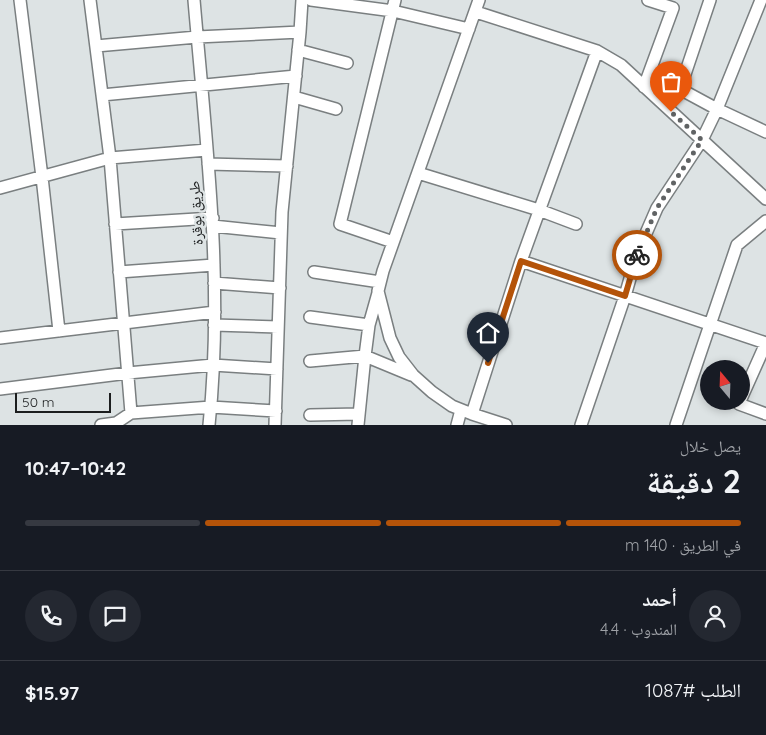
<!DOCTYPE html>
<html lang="ar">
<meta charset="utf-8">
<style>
:root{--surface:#171b24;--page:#242831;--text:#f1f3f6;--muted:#9ea1a6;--line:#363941;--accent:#b45309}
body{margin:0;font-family:Quicksand,"Noto Naskh Arabic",sans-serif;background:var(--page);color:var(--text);direction:rtl;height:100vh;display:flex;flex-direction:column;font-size:19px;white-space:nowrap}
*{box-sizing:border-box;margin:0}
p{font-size:16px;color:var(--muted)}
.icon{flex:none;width:28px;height:28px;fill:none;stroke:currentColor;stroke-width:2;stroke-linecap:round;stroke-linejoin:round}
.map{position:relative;height:425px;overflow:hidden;direction:ltr}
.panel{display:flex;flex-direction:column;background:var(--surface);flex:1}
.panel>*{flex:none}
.needle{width:32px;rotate:341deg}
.controls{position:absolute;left:700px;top:360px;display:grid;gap:10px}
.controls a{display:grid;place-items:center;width:50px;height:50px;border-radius:50%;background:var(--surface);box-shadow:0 2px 8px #0003;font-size:25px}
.scale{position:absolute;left:15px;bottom:12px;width:96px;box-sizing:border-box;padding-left:5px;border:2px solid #1c1e1f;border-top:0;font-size:14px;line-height:18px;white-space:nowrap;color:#1c1e1f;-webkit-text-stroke:4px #dde3e4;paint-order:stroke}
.pin{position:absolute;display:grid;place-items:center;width:42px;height:42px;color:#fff;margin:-51px -21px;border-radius:50% 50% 50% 0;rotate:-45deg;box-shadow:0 0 5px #0007}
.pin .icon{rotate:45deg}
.courier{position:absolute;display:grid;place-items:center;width:50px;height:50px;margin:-25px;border:4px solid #b45309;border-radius:50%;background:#fff;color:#222;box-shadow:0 1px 6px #0007}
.summary em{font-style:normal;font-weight:700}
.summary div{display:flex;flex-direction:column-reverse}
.summary{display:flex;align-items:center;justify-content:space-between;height:85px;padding:0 25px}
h1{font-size:32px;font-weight:700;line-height:38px}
.bar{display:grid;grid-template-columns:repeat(4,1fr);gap:8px 5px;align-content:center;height:60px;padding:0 25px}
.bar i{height:6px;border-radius:4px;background:var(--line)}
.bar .active{background:var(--accent)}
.bar p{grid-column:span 4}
.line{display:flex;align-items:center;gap:12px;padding:0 25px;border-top:1px solid var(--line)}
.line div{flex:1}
.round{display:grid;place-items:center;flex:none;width:52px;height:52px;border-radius:26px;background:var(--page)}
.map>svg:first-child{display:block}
</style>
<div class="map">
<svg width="766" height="425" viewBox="0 0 766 425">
<rect width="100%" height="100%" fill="#dde3e4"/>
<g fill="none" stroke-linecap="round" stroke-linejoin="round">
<g stroke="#7a7f80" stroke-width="14">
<path id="street" d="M 20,0 L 42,177 L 59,331
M 90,0 L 110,158 L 131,413
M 194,0 C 206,141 224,283 209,425
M 311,0 L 393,11 L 469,29
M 479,0 L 383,271 L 378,291 L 390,338 L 399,357 L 413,375 L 432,392 L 452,406 L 472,414 L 506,425
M 710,0 L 680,89 L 717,109 L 766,132
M 476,12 L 597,51 L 621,65 L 766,199
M 96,46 L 197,37 L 300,32
M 298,50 L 347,63
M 644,87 L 673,8 L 648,0
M 102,95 L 296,76
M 294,97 L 336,109
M 208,164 L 287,166
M 418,173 L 539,210 L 576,224
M 0,188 L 110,158 L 207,150
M 115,224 L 213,218
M 213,226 L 281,233
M 393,242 L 340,224 L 395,0
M 521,261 L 766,343 L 741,399
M 119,272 L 214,265
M 314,272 L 380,282
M 214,283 L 280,288
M 310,317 L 369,325
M 214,325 L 278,327
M 0,338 L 215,312
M 310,361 L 365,356 L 411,375
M 0,389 L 128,373 L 213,365 L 277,369
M 740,401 L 739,404 L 766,414
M 472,414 L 521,261 L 597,51
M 310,415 L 359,414
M 101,425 L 116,423 L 131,413 L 211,407 L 276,411
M 275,425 L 282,212 L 300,32 L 302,0
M 358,425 L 365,356 L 369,325 L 378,293
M 457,425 L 461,410
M 581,425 L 625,296 L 637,254 L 657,208 L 702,140 L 717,109 L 761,0
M 676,425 L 737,245 L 766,221"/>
</g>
<use href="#street" stroke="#fff" stroke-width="11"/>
</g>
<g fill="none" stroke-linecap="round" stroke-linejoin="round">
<path stroke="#606364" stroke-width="5" stroke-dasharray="0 9" d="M 637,255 L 657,208 L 702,140 L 671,112"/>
<path stroke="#b45309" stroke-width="6" d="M 488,363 L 521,261 L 625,296 L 637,255"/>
</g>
<g text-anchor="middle" stroke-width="5" stroke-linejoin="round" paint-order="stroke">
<g font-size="15" fill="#1c1e1f" stroke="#dde3e4">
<text transform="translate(196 213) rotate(-93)" y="5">طريق بوقرة</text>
</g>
</g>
</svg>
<div class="controls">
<a><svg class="needle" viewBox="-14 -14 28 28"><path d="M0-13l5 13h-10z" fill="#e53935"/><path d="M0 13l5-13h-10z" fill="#9ea1a6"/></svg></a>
</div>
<div class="scale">50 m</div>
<div class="pin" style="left:671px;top:112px;background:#ea580c"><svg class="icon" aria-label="bag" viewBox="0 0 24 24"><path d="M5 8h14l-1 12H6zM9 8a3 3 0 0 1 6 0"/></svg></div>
<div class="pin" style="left:488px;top:363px;background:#1f2937"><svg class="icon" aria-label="home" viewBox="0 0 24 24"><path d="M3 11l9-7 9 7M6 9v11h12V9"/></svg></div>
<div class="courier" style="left:637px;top:255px"><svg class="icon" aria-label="bike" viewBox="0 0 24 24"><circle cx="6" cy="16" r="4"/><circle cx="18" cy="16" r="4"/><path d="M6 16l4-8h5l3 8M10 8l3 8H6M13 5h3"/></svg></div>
</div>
<section class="panel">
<div class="summary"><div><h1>2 دقيقة</h1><p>يصل خلال</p></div><em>10:42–10:47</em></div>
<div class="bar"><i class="active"></i><i class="active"></i><i class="active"></i><i></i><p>في الطريق · 140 m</p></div>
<div class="line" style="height:90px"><a class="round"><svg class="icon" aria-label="person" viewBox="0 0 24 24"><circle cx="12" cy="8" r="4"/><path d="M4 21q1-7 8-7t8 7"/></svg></a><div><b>أحمد</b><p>المندوب · 4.4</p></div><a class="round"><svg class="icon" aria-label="chat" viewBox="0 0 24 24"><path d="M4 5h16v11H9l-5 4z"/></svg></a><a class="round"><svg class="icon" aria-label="phone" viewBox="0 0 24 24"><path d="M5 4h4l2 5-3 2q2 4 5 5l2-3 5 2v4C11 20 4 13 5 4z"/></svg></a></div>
<div class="line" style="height:65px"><div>الطلب #1087</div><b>$15.97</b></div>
</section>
